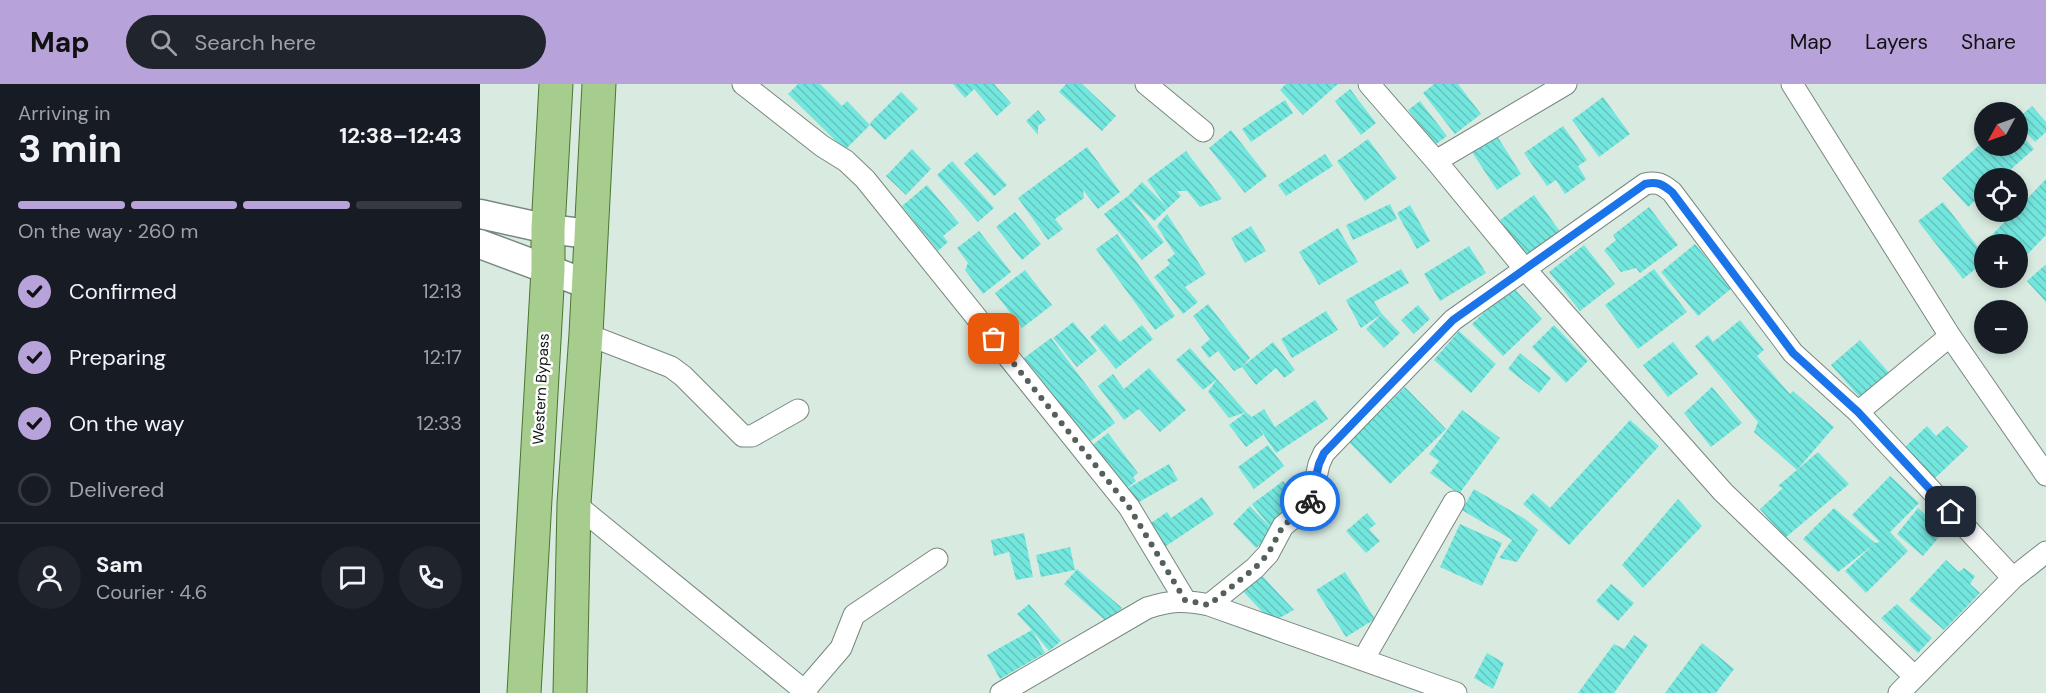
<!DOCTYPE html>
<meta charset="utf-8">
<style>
:root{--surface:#171b24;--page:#20242c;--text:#f1f3f6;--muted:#9ea1a6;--line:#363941;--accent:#b7a2d9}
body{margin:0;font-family:"DM Sans",sans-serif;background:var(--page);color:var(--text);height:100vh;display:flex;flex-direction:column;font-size:22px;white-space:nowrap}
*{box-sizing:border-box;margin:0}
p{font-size:20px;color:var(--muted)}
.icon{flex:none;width:33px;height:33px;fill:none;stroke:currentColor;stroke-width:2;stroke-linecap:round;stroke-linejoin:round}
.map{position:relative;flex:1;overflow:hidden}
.details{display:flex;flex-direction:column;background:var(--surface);width:480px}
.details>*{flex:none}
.needle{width:39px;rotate:230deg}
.tools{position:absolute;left:1494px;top:18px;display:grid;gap:12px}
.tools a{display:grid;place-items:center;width:54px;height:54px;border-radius:50%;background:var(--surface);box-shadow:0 3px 9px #0003;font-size:30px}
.pin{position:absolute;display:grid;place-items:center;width:51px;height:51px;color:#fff;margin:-26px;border-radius:12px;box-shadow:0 3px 9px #0006}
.courier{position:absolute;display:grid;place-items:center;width:60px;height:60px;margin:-30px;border:4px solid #1a73e8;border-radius:50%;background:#fff;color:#222;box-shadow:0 2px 8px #0007}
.headline em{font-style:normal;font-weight:700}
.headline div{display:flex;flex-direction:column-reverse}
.headline{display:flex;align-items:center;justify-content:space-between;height:102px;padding:0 18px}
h1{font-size:39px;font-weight:700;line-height:45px}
.bar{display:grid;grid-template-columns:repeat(4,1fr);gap:9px 6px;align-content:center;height:72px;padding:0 18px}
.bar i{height:8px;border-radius:4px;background:var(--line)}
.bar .on{background:var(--accent)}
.bar p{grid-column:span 4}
.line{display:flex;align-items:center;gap:15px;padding:0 18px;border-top:2px solid var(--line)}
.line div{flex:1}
.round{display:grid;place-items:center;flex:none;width:63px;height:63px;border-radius:32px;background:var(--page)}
ol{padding:0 18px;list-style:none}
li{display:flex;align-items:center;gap:18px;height:66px}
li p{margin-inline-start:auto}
li .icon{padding:6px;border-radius:50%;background:var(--accent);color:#111;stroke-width:4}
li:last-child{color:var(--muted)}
li i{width:33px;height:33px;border:3px solid var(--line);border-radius:50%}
header{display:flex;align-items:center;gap:36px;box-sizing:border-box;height:84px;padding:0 30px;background:var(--accent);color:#111}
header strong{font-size:28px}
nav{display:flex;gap:33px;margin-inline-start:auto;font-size:21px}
.search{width:420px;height:54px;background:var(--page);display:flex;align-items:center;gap:15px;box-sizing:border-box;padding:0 21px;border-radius:33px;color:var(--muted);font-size:22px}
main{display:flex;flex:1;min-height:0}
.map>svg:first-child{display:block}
</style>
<header>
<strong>Map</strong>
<div class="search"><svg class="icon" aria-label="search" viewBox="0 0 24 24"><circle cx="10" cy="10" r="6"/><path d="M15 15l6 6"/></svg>Search here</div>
<nav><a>Map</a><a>Layers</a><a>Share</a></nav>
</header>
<main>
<section class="details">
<div class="headline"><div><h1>3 min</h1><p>Arriving in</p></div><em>12:38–12:43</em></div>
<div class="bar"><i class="on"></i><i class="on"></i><i class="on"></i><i></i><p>On the way · 260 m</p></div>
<ol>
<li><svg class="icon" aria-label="check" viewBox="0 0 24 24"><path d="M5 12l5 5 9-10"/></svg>Confirmed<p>12:13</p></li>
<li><svg class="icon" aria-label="check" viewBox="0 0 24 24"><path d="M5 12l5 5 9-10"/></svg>Preparing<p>12:17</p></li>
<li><svg class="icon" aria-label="check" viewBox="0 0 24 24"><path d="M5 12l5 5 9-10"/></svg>On the way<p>12:33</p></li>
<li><i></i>Delivered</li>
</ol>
<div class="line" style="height:108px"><a class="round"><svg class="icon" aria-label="person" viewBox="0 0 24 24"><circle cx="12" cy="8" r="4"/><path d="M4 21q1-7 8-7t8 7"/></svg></a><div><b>Sam</b><p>Courier · 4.6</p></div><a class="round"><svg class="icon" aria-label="chat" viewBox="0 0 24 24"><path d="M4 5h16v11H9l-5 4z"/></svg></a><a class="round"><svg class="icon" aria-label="phone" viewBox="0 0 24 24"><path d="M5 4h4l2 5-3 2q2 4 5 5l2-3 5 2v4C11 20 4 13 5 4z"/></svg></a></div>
</section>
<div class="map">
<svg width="1566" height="609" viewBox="0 0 1566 609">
<defs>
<pattern id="building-back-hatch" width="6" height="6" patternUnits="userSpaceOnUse" patternTransform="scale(1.5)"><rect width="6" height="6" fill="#73e6de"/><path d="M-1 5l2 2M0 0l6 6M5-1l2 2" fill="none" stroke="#62c4bd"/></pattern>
</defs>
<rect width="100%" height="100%" fill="#d9ebe1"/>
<path fill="url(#building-back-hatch)" d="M 318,0 L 340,0 L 362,22 L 367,17 L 390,41 L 365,66 L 308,10 Z
M 473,0 L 514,0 L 531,19 L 517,32 L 494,5 L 485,14 Z
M 586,0 L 602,0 L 636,32 L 622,47 L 579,8 Z
M 806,0 L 858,0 L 823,31 L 800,6 Z
M 954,0 L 978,0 L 1001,30 L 975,50 L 943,9 Z
M 870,5 L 896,39 L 881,51 L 855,17 Z
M 421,8 L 438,25 L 405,56 L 390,41 L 391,38 Z
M 1123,13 L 1150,50 L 1119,73 L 1092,36 Z
M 805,16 L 813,29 L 771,58 L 762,45 Z
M 940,17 L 967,52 L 955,61 L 928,26 Z
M 1552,22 L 1566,38 L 1566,48 L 1555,58 L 1538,39 L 1538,34 Z
M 558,26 L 566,36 L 558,42 L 558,51 L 546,37 Z
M 1083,42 L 1107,76 L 1098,82 L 1106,95 L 1085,110 L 1076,96 L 1067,102 L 1044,69 Z
M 751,46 L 787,92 L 765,109 L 729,64 Z
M 1538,47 L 1554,65 L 1521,94 L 1504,94 L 1504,109 L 1488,123 L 1462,94 L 1504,57 L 1504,62 L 1538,62 Z
M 1017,52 L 1041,90 L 1017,106 L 992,68 Z
M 888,55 L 917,94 L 885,117 L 857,77 Z
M 607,63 L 640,108 L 618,125 L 603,106 L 604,114 L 575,135 L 583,145 L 568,156 L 538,114 Z
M 432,65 L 451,85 L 426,111 L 406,92 Z
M 706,67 L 742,115 L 720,123 L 707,107 L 697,107 L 701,112 L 674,137 L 648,112 L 662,98 L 687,123 L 667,96 Z
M 497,68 L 527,101 L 514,112 L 484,79 Z
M 845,70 L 853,82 L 806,112 L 798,101 Z
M 472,77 L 514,124 L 498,138 L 457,91 Z
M 1566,95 L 1566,151 L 1538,180 L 1538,160 L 1518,160 L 1510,153 L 1534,128 L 1538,128 L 1538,124 Z
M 447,101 L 479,139 L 463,152 L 468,158 L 458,167 L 422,122 Z
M 1054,111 L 1081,149 L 1046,173 L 1020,136 Z
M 648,112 L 684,158 L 662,176 L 624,130 Z
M 1463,118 L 1504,171 L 1504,178 L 1483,195 L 1438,137 Z
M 910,120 L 917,135 L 873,156 L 866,141 Z
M 930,121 L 950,157 L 937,165 L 917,129 Z
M 1169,123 L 1198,161 L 1160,189 L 1156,184 L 1141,188 L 1124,166 L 1136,156 L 1133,151 Z
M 535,128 L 561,160 L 542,176 L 516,143 Z
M 687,130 L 726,190 L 705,203 L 718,218 L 703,230 L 674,193 L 690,180 L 687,176 L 695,170 L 677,142 Z
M 771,142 L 786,167 L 765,179 L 751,154 Z
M 858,144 L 878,178 L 839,201 L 819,168 Z
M 499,147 L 531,188 L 503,210 L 485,186 L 488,179 L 477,164 Z
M 637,150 L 695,232 L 675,246 L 616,165 Z
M 1215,160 L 1252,204 L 1218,232 L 1181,188 Z
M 1104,161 L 1135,200 L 1100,227 L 1069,188 Z
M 989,162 L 1006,189 L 960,217 L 944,190 Z
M 1565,181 L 1566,182 L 1566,218 L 1547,197 Z
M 921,185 L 929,199 L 894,218 L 902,230 L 881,244 L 866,216 Z
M 1174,185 L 1207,228 L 1158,265 L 1125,221 Z
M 545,186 L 572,221 L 542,244 L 515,209 Z
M 1032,202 L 1062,235 L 1023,272 L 992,240 Z
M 728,220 L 770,274 L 762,283 L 754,287 L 738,267 L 729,274 L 721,263 L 730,255 L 713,232 Z
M 938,221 L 950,235 L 934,250 L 921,236 Z
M 846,227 L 858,246 L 812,274 L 801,255 Z
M 902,230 L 920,249 L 904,264 L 886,245 Z
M 1260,236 L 1284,266 L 1277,272 L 1310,310 L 1313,307 L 1354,343 L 1317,386 L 1274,348 L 1278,338 L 1215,262 L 1228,251 L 1233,258 Z
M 593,238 L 617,267 L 597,283 L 573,254 Z
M 625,240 L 640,258 L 662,241 L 673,255 L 636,285 L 610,253 Z
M 1074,241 L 1108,277 L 1086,299 L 1052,263 Z
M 979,247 L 1016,280 L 991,309 L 954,276 Z
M 571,254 L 635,339 L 608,359 L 544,274 Z
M 1380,256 L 1411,291 L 1383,317 L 1351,281 Z
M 793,258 L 815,286 L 804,294 L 796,284 L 776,301 L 762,283 Z
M 1193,258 L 1218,290 L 1188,313 L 1163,281 Z
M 710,264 L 737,295 L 766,328 L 749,334 L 728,308 L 737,295 L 723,306 L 696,276 Z
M 1040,269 L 1071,294 L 1059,309 L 1028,285 Z
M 669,284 L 706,326 L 680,348 L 659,325 L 644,336 L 618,302 L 633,290 L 644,305 Z
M 925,303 L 966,345 L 910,400 L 869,358 Z
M 1232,303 L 1262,339 L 1231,363 L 1204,329 Z
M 835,316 L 848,335 L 796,369 L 778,342 L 783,351 L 766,363 L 749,341 L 766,328 L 772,333 L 784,325 L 795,343 Z
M 982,326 L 1020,354 L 979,410 L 950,389 L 959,377 L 949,370 Z
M 1150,336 L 1179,362 L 1089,461 L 1043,420 L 1053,409 L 1070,424 Z
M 1447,342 L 1456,352 L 1467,342 L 1488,363 L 1453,396 L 1423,365 Z
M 628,349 L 658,389 L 653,393 L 656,397 L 643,407 L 610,363 Z
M 788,361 L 804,382 L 774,405 L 758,383 Z
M 1338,368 L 1369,400 L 1305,454 L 1280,425 L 1303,404 L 1298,402 Z
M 689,380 L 698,396 L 652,422 L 643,407 Z
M 1410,392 L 1439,419 L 1410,448 L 1428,467 L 1386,509 L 1365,487 L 1393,461 L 1358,488 L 1323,455 L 1354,424 L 1395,459 L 1400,458 L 1372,431 Z
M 803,397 L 825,424 L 776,464 L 753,440 L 770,422 L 791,444 L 772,420 Z
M 994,405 L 1045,435 L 1058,446 L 1037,478 L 1019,474 L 1032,456 L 982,426 Z
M 722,413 L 734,430 L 683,464 L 668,441 L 687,428 L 691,434 Z
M 1198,415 L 1222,442 L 1163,504 L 1142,481 Z
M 1438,424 L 1464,447 L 1443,472 L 1417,450 Z
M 887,429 L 896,440 L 889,445 L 900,457 L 886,469 L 866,447 Z
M 980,440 L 1022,459 L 1002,502 L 960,483 Z
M 544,449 L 553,493 L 536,496 L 529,468 L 514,472 L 511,456 Z
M 590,463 L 595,486 L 561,493 L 556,471 Z
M 1466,476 L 1479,488 L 1484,484 L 1495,492 L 1490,500 L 1500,509 L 1464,546 L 1429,516 Z
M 775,484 L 814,526 L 792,538 L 757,501 Z
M 597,485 L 642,524 L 628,539 L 584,500 Z
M 865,488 L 895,535 L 866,553 L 836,506 Z
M 1131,500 L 1154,519 L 1138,537 L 1116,517 Z
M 549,520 L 581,557 L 569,567 L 552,546 L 565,569 L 520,595 L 507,571 L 552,546 L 537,530 Z
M 1417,520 L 1452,554 L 1438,569 L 1401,534 Z
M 1154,551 L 1168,561 L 1134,609 L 1098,609 L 1134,560 L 1144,565 Z
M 1222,559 L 1254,585 L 1236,609 L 1185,609 Z
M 1007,569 L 1024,579 L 1013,605 L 994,594 Z"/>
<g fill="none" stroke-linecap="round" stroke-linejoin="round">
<g stroke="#78887f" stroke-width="23">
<path id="minor" d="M 263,0 L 342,62 L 366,77 L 385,95 L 649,423 L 705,516
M 666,0 L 723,47
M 889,0 L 956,77 L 1044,184 L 1243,408 L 1435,593
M 1312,0 L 1470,252 L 1566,391
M 956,77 L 1086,0
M 106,250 L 191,283 L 203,292 L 263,352 L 272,352 L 318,326
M 1378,328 L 1470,252
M 94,419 L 327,609
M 729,521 L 775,484 L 788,470 L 803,442 L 825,424 L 831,416 L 839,380 L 844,369 L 973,236 L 1165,100 C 1177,97 1182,100 1192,108 L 1313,269 L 1378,328 L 1533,494
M 883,576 L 974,418
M 324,607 L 361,564 L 374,531 L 457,475
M 521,609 L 667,524 C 692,516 704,516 729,521 L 976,609
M 1419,609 L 1533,494 L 1566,468"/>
</g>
<g stroke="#78887f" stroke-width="31">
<path id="secondary" d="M 0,130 L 68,145 L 110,150
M 0,160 L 107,200"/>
</g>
<g stroke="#4a7631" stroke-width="35">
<path id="primary" d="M 44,609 L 68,186 L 68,145 L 76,0
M 90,609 L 94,419 L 106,250 L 119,0"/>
</g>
<use href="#minor" stroke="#fff" stroke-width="21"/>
<use href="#secondary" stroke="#fff" stroke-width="28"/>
<use href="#primary" stroke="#a6cd8d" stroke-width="33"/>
</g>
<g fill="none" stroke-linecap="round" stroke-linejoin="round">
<path stroke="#56605a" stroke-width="6" stroke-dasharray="0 10.8" d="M 514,255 L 649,423 L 705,516 L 729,521 L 775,484 L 788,470 L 803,442 L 825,424 L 830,417"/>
<path stroke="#1a73e8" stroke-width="8" d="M 830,417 L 839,380 L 844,369 L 973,236 L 1165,100 C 1177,97 1182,100 1192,108 L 1313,269 L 1378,328 L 1471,428"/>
</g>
<g text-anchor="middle" stroke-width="5" stroke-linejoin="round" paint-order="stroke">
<g font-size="15" fill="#0f1512" stroke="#fff">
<text transform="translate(61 305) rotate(-87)" y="5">Western Bypass</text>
</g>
</g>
</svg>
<div class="tools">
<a><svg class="needle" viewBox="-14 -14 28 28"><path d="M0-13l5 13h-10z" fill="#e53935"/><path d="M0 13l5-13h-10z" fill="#9ea1a6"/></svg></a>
<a><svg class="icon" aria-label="locate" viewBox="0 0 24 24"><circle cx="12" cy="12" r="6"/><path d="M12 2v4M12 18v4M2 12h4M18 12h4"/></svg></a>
<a>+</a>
<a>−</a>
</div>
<div class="pin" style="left:514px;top:255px;background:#ea580c"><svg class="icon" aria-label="bag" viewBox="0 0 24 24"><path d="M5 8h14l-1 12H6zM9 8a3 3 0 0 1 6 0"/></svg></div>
<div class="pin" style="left:1471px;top:428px;background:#1f2937"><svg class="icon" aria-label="home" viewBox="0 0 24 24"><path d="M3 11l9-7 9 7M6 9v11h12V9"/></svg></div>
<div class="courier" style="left:830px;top:417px"><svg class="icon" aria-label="bike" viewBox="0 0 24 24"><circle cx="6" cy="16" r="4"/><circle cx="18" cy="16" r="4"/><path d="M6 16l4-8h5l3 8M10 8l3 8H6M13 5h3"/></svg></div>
</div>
</main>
